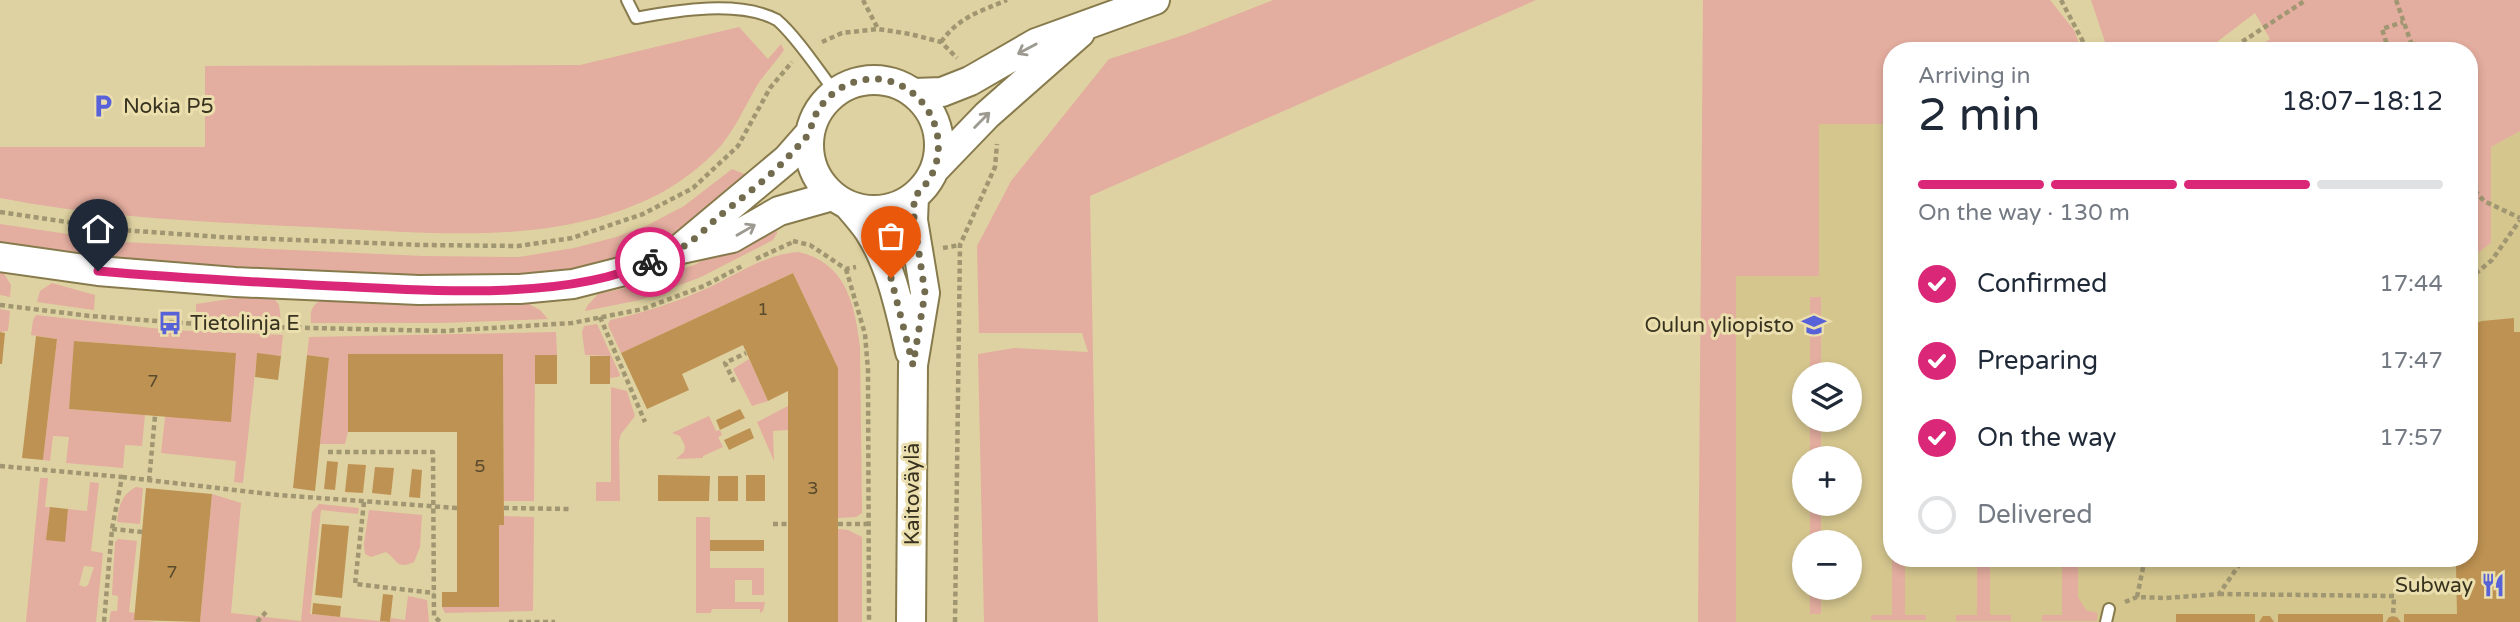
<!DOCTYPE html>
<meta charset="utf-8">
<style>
:root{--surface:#fff;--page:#f2f2f3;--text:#1f2937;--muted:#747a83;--line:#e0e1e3;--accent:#db2777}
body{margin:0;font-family:"Varela Round",sans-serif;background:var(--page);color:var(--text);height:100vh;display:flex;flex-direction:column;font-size:26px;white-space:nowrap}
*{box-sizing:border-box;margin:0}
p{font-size:23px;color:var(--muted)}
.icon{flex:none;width:38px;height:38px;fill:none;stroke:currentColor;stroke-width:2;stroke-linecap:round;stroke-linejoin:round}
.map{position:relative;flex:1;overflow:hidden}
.details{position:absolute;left:1883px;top:42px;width:595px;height:525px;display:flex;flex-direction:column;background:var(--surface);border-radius:28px;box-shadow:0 4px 10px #0003}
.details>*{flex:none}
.buttons{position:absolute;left:1792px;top:362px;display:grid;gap:14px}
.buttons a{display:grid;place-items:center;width:70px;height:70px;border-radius:50%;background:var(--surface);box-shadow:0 4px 10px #0003;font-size:35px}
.pin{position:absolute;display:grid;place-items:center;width:60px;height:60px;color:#fff;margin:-72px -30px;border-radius:50% 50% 50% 0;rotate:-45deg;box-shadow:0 0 7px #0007}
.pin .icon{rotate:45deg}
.courier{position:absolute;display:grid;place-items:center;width:70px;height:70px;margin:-35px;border:5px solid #db2777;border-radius:50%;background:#fff;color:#222;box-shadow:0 2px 9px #0007}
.headline em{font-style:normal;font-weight:600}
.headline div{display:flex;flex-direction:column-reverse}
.headline{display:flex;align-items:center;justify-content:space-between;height:119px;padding:0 35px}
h1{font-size:46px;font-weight:600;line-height:52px}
.bar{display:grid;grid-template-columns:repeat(4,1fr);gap:10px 7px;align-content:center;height:84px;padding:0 35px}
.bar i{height:9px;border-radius:5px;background:var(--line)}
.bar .on{background:var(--accent)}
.bar p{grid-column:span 4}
ol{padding:0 35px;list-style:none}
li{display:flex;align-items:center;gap:21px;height:77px}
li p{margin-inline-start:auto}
li .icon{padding:7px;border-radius:50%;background:var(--accent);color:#fff;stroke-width:4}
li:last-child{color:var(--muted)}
li i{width:38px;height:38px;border:4px solid var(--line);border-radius:50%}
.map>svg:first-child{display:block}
</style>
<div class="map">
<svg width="2520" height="622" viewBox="0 0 2520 622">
<rect width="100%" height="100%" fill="#dfd2a2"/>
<path fill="#d5c68e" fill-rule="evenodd" d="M 1819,124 L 1892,124 L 1892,558 L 2469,558 L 2469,260 L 2491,243 L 2491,147 L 2520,131 L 2520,622 L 1736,622 L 1736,276 L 1819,276 ZM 1804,374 L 1850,374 L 1850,420 L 1804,420 ZM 1804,458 L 1850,458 L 1850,504 L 1804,504 ZM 1804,542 L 1850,542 L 1850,588 L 1804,588 Z"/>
<path fill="#e3ad9f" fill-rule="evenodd" d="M 1273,0 L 1536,0 L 1090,196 L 1098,622 L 984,622 L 978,354 L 1014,348 L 1088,352 L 1082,333 L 979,333 L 977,246 L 1011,181 L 1109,59 L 1184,35 Z
M 1703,0 L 2050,0 L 2074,30 L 2082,51 L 1892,51 L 1892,124 L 1819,124 L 1819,276 L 1736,276 L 1736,622 L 1698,622 Z
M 2091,0 L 2520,0 L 2520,131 L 2491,147 L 2491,243 L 2469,260 L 2469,51 L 2252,51 L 2270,39 L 2255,13 L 2205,51 L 2108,51 Z
M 739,27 L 768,59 L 781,44 L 784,50 C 776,62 766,72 758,84 C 746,104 737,125 723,143 C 709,161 681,182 661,193 C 554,249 427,232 311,227 C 207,222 103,218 0,198 L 0,147 L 205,147 L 205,66 L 580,65 Z
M 732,169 L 752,177 C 708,213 673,242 617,258 C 520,286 416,274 317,270 C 211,265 104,262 0,242 L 0,224 L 121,242 L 423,256 L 519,257 L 574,248 L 616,237 L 648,225 L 684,206 Z
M 776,223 L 777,233 L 773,240 L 701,277 L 640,300 L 585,311 L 587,306 L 598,294 L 635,286 L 694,265 Z
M 798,252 C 846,262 855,305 860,347 L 862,513 L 856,517 L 838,518 L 838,368 L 793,273 L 621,353 L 608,325 L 610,320 C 644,313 676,302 708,288 C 736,275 766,254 798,252 Z
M 0,272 L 3,272 L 11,285 L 10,297 L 0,295 Z
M 52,283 L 95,295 L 94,310 L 37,302 L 40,291 Z
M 243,297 L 274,298 L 279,305 L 281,321 L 196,317 L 196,304 Z
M 1810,297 L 1821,297 L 1821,374 L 1810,374 Z
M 321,300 L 438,304 L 529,304 L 540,310 L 548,319 L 441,323 L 311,323 C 310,312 311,306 321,300 Z
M 0,309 L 10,311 L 8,331 L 0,332 Z
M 36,315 L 170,330 L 283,335 L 281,356 L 257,354 L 243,483 L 234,482 L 236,461 L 161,453 L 165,417 L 234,353 L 75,341 L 69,409 L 145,415 L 142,446 L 125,445 L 123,468 L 66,463 L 69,437 L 53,436 L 50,461 L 43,460 L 57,339 L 31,335 L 33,320 Z
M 597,324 L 620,375 L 618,377 L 610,378 L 609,356 L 585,355 L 582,332 L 584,326 Z
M 556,332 L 557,355 L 535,356 L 534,501 L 504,501 L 503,354 L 348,354 L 348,432 L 345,444 L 320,444 L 329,358 L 307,355 L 309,337 Z
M 749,359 L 768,401 L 752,406 L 733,369 Z
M 611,387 L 627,391 L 635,416 L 621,434 L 619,441 L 620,501 L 596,501 L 596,482 L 611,482 Z
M 788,406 L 788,430 L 773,431 L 774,461 L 757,422 Z
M 709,416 L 716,431 L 720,430 L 722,435 L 718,437 L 723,447 L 703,456 L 703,458 L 676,459 L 684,452 L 685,446 L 680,436 L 672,433 Z
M 1810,420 L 1821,420 L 1821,457 L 1810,457 Z
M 40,478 L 48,478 L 45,507 L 50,507 L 47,539 L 64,542 L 68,509 L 87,511 L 90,482 L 99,483 L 91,551 L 103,553 L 96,622 L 26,622 ZM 84,566 L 94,567 L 88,585 L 85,587 L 79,585 Z
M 136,487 L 143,488 L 140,524 L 117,522 C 119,506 121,495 136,487 Z
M 212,494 L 241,503 L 231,613 L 301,621 L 312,512 L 319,504 L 359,508 L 358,514 L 321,510 L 310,614 L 390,622 L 391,618 L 405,620 L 408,596 L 427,600 L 429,622 L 200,622 Z
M 1810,504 L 1821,504 L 1821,542 L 1810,542 Z
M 369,510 L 422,515 L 420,547 L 414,562 C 396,570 398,560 386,552 L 371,557 L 365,554 L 364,544 Z
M 504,516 L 534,517 L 533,611 L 445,613 L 442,607 L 499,606 L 499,525 Z
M 696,517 L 710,517 L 710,568 L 764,568 L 764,595 L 752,595 L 752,580 L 735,580 L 735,602 L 765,602 L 763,611 L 760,613 L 760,609 L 712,609 L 711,613 L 696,613 Z
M 838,529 L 848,530 L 862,537 L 862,622 L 838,622 Z
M 118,539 L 137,541 L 129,612 L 135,613 L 134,620 L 157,622 L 109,622 L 111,611 L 117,611 L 118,596 L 112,595 L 115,542 Z
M 1892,558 L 1905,558 L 1905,615 L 1926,615 L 1926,620 L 1871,620 L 1871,615 L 1892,615 Z
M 1977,558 L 1990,558 L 1990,615 L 2011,615 L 2011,621 L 1956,621 L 1956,615 L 1977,615 Z
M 2062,558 L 2091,558 L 2091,563 L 2078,563 L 2078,597 L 2086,610 L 2097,613 L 2097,621 L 2042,621 L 2042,615 L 2062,615 Z
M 1810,588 L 1821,588 L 1821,614 L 1810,614 Z"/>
<path fill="#be9252" d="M 793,273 L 838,368 L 838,622 L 788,622 L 788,391 L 768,401 L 743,345 L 682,374 L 689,390 L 647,409 L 621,353 Z
M 2514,318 L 2514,332 L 2520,332 L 2520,622 L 2404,622 L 2404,614 L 2457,614 L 2456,564 L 2352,564 L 2352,558 L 2469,558 L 2469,325 L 2482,321 Z
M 0,332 L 5,333 L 2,364 L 0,364 Z
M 36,336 L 57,339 L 43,460 L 22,458 Z
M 74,341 L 236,353 L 231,422 L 69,409 Z
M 257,353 L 281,356 L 278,380 L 255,377 Z
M 348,354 L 503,354 L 504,525 L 499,525 L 499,607 L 442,607 L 442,592 L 457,592 L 457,432 L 348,432 Z
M 307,355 L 329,358 L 315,491 L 293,488 Z
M 535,355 L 557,355 L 557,384 L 535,384 Z
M 590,356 L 610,356 L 610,384 L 590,384 Z
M 740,409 L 745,418 L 720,430 L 716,420 Z
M 750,428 L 754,438 L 729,450 L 724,440 Z
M 327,461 L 338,462 L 335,490 L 324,489 Z
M 348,464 L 366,465 L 363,493 L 345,492 Z
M 375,467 L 394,468 L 391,495 L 372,493 Z
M 412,469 L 422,470 L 420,498 L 409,497 Z
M 658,475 L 710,476 L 709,501 L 658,501 Z
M 746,475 L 765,475 L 765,501 L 746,501 Z
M 718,476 L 738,476 L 738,501 L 718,501 Z
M 146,488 L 212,494 L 200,622 L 134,620 Z
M 50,507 L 68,509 L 65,542 L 46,540 Z
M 322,524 L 349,526 L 342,598 L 315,595 Z
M 710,540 L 764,540 L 764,551 L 710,551 Z
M 383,594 L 393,595 L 390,622 L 380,621 Z
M 313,603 L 341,606 L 340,617 L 312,614 Z
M 2176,614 L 2255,614 L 2255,622 L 2176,622 Z
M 2278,614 L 2383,614 L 2383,622 L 2278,622 Z
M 2263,616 L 2270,616 L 2274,622 L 2259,622 Z
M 2389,617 L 2397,617 L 2401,622 L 2386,622 Z"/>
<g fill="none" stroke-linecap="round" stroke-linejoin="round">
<g stroke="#877b4d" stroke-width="14">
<path id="service" d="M 627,0 L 636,18 C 678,10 740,0 777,20 C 796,36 819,71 835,92
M 2106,622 L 2109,609"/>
</g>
<g stroke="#877b4d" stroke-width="32">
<path id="tertiary" d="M809 145a65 65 0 1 1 130 0a65 65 0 1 1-130 0Z
M 914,93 L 942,92 L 970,81 L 1036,43 L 1155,0
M 935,169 L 987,115 L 1080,33
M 848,205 C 855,213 863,222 869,231 C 892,267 900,311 910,352
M 683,246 L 787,159 L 809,134
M 0,257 L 98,271 L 235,282 L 419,290 L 520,289 L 573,284 L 636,268 L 681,249 L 732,238 L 779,211 L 832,196
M 911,622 L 913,365 L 925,293 L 913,220 L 914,197"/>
</g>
<path stroke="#a09671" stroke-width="4.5" stroke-dasharray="5 3.5" stroke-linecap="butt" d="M 863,0 L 878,29
M 2061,0 L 2088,51
M 2396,0 L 2414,51
M 822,42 L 842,33 L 878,29 L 910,34 L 941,42 L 957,58
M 941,42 C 959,17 979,12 1007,0
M 2228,51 L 2306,0
M 2389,51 L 2382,29 L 2403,22
M 2469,184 L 2484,201 L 2520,218
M 0,212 L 122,230 L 221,237 L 422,245 L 518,246 L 572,238 L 643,214 L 693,188 L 738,146 L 770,88 L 792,62
M 793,241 L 810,245 L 846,269 L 856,267
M 943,248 L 960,245
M 756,259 L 793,242
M 846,269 L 865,334 L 868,370 L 869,622
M 2469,279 L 2492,260 L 2520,220
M 0,305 L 90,316 L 223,326 L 444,331 L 572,323 L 643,309 L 704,286 L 742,266
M 600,317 L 645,422
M 734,382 L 725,363 L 746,353
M 328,452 L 433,452 L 434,616 L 440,622
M 0,466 L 122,477 L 112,529 L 104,622
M 122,477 L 278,495 L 457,508
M 149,481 L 155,416
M 364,502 L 355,584 L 434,593
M 504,508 L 571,509
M 773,524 L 788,524
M 838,524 L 868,524
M 112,529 L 142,532
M 2219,594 L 2394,596 L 2393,617
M 2137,597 L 2145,558
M 2125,602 L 2137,597 L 2166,598 L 2219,594 L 2244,558
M 257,622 L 266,612
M 509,622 L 555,622
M 955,622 L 960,245 L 995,167 L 997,144"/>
<use href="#service" stroke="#fff" stroke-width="10"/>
<use href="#tertiary" stroke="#fff" stroke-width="28"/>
</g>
<defs><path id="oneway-shaft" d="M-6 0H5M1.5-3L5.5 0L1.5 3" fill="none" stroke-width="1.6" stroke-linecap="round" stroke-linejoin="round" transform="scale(1.75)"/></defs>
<g stroke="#9c9990">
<use href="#oneway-shaft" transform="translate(1027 49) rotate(152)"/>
<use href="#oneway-shaft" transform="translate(982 120) rotate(-45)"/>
<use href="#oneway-shaft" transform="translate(746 230) rotate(-30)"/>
</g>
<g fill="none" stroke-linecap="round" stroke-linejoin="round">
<path stroke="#726b4e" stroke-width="7" stroke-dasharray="0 12.6" d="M 650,262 C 659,258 670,255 679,249 C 693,242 705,229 716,219 C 741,198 768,179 789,156 C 795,149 802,143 807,136 C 811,130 812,122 815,116 C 822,102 834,90 849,84 C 901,62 952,115 935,167 C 931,179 923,188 914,197 L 914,220 L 925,293 L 913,365 L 891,278"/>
<path stroke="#db2777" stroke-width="9" d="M 98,271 C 176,278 254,282 333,286 C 427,290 563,302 650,262"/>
</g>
<defs>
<g id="parking-bare" transform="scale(1.89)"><path d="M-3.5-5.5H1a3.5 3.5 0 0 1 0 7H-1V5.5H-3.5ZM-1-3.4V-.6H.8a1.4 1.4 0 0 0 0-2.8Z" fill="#5761d8" stroke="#ecdfae" stroke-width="2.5" paint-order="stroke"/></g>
<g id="bus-bare" transform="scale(1.89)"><path d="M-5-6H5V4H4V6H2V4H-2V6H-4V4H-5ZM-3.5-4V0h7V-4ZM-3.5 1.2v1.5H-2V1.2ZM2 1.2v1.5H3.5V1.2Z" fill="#5761d8" stroke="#ecdfae" stroke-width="2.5" paint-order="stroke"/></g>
<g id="university-bare" transform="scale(1.89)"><path d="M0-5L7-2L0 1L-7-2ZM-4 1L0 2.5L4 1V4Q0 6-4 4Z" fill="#5761d8" stroke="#ecdfae" stroke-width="2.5" paint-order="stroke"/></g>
<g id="restaurant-bare" transform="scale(1.89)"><path d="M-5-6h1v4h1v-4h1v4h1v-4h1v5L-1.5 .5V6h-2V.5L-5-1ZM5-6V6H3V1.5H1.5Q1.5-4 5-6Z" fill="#5761d8" stroke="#ecdfae" stroke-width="2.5" paint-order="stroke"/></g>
</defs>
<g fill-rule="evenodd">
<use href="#parking-bare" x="103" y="106"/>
<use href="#bus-bare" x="170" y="323"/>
<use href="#university-bare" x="1814" y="325"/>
<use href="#restaurant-bare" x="2493" y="585"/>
</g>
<g text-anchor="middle" stroke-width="6" stroke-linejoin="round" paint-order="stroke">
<g font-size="18" fill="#5a4b2c">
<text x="763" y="315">1</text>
<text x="153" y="387">7</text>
<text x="480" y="472">5</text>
<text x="813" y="494">3</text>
<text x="172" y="578">7</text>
</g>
<g font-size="21" fill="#383320" stroke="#ecdfae" text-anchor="start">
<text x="123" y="113">Nokia P5</text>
<text x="190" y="330">Tietolinja E</text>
<text x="1794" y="332" text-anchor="end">Oulun yliopisto</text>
<text x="2473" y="592" text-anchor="end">Subway</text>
</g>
<g font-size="21" fill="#383320" stroke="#ecdfae">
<text transform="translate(912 494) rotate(-90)" y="7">Kaitoväylä</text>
</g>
</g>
</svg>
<div class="buttons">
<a><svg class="icon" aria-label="layers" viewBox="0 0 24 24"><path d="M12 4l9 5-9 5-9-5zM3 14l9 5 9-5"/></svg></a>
<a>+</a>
<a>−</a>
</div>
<div class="pin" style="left:891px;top:278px;background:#ea580c"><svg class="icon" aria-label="bag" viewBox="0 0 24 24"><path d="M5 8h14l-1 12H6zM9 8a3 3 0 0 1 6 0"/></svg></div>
<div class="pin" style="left:98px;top:271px;background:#1f2937"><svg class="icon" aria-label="home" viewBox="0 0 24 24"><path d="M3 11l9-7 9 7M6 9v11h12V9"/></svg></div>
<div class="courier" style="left:650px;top:262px"><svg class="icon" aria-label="bike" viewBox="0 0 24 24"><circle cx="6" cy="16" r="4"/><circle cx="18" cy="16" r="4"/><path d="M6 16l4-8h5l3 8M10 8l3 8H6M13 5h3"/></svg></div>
<section class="details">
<div class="headline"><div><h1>2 min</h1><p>Arriving in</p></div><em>18:07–18:12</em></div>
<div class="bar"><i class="on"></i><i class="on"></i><i class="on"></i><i></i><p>On the way · 130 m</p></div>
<ol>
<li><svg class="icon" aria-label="check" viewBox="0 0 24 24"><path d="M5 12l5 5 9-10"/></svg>Confirmed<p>17:44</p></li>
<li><svg class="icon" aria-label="check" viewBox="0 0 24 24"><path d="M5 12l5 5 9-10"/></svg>Preparing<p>17:47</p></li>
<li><svg class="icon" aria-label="check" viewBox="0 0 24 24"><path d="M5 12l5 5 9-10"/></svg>On the way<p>17:57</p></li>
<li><i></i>Delivered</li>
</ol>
</section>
</div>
